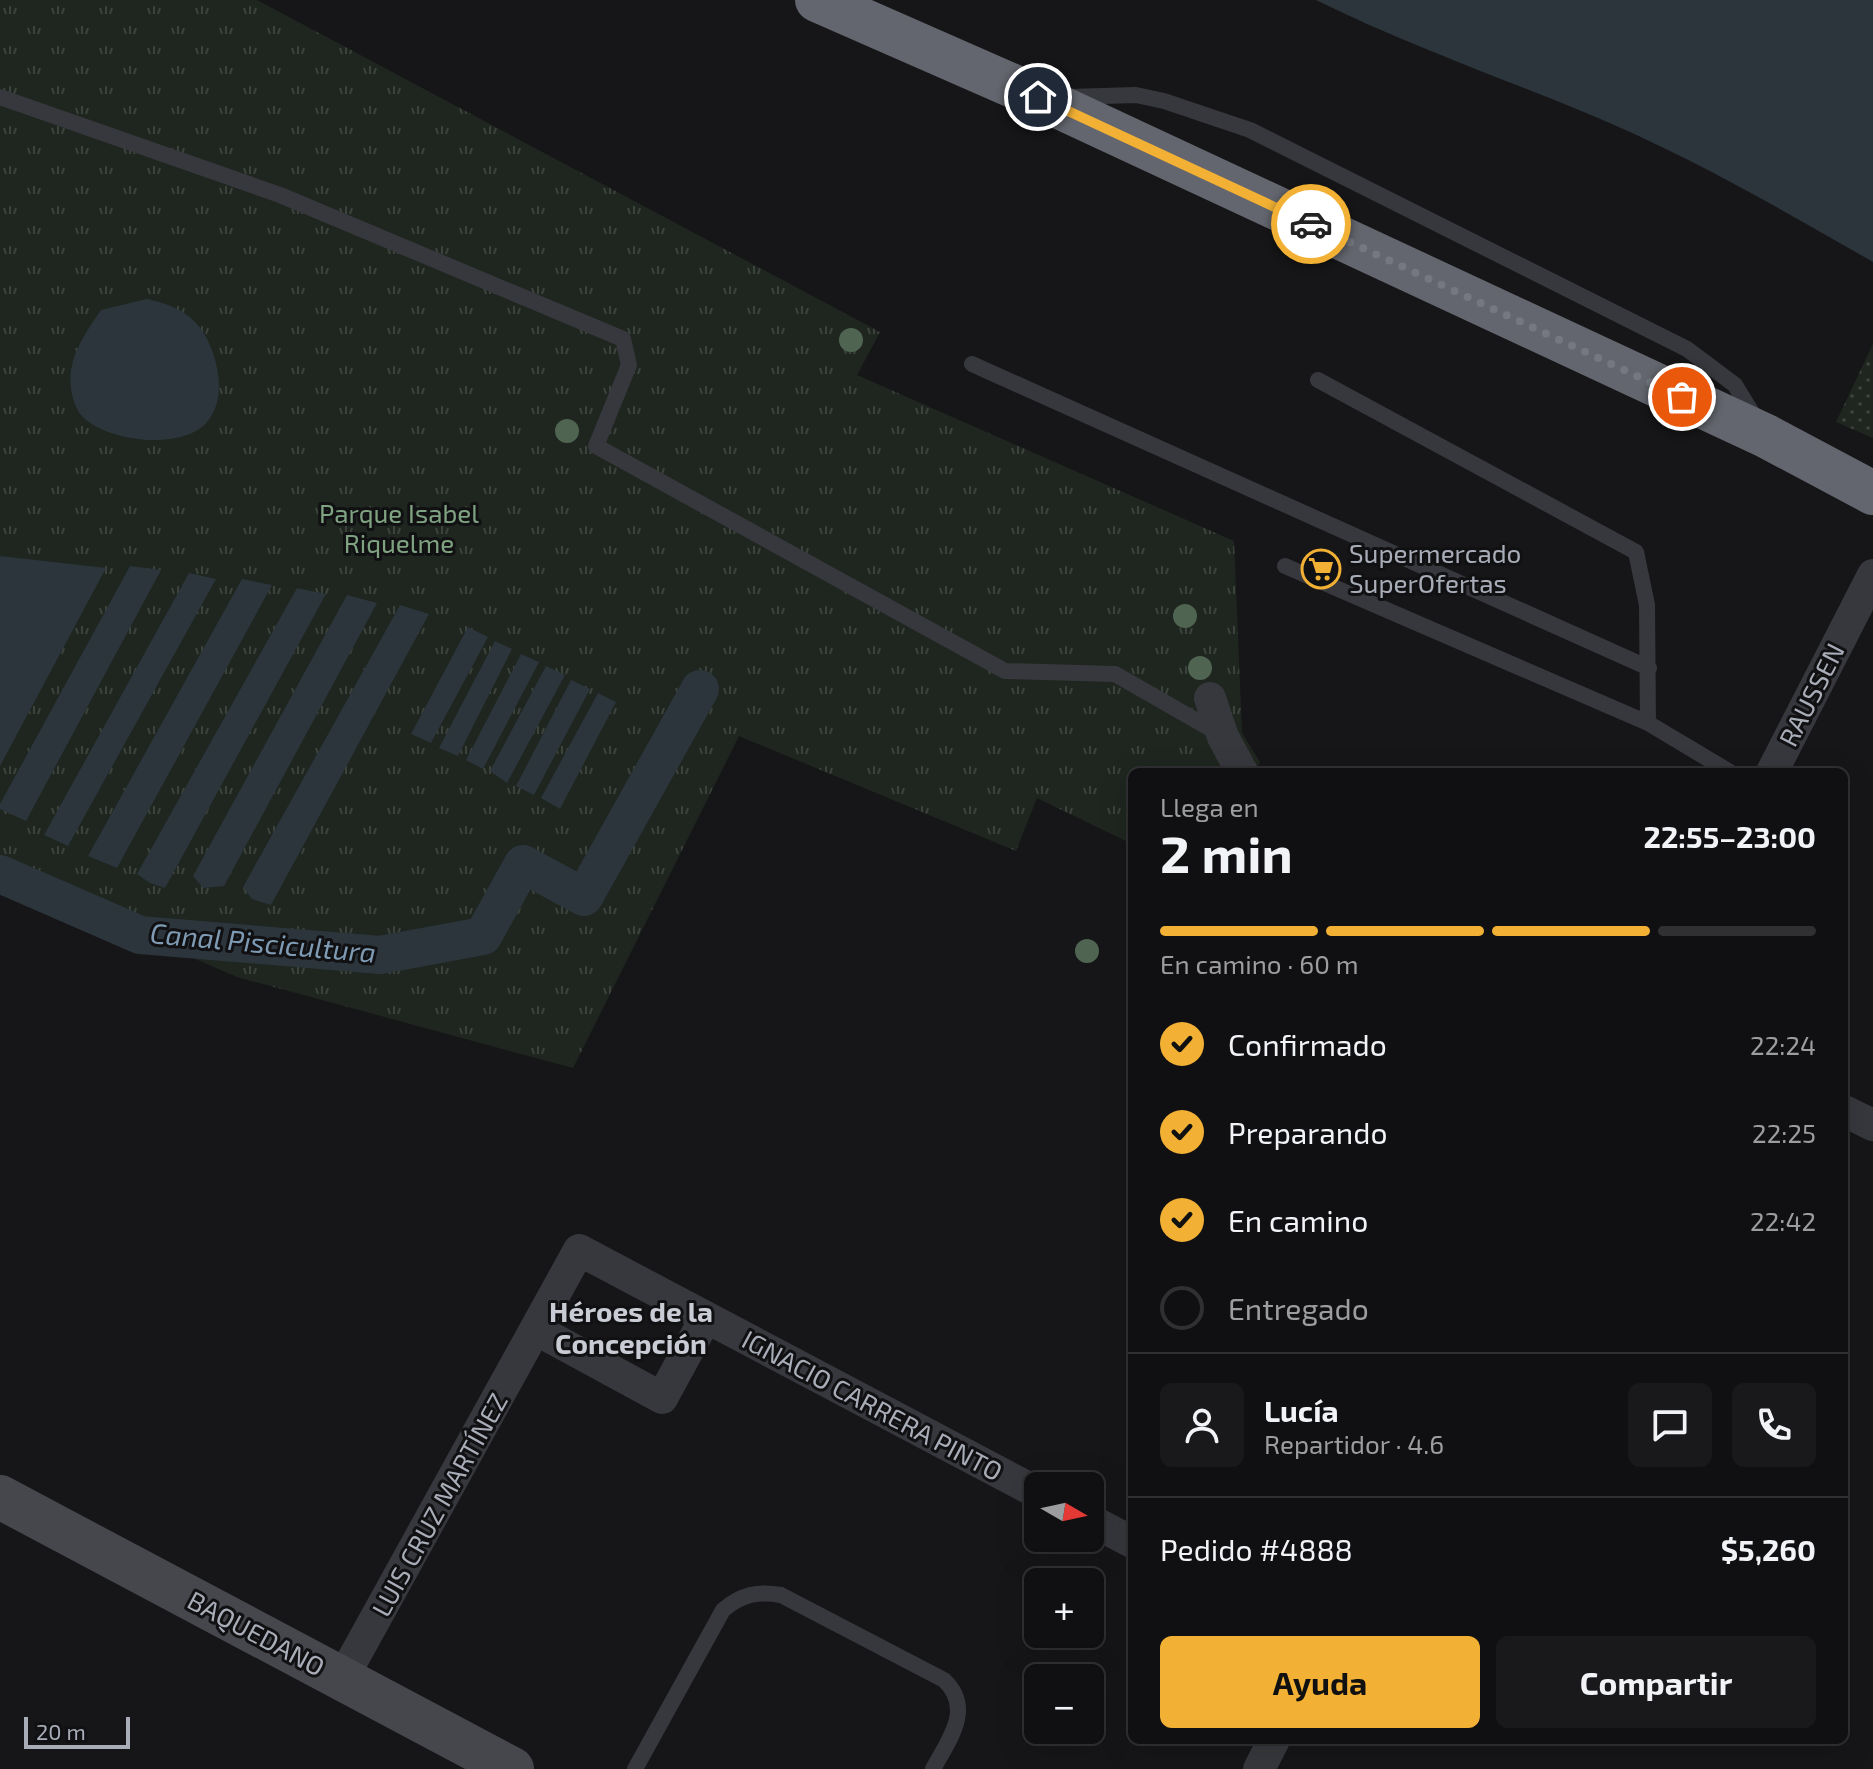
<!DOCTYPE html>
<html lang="es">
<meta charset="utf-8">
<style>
:root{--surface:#101012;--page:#19191b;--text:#f1f3f6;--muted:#9c9d9f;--line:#303032;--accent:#f2b134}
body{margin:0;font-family:"Exo 2",sans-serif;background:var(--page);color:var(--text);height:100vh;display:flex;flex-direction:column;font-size:30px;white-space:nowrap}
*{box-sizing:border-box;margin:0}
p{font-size:26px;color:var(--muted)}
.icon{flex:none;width:44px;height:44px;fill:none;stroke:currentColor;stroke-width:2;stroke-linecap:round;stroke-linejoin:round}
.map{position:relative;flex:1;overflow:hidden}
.details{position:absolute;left:1128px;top:768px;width:720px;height:976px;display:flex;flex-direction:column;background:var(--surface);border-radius:12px;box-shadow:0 8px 32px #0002,0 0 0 2px var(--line)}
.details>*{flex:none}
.needle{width:52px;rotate:99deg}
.tools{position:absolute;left:1024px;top:1472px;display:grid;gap:16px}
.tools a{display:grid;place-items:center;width:80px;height:80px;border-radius:12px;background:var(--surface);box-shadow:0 8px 32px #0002,0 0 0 2px var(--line);font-size:40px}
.scale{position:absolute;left:24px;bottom:20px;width:106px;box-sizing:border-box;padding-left:8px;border:4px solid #a8adb8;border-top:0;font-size:22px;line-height:28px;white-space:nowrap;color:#a8adb8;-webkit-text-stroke:6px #111113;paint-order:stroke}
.pin{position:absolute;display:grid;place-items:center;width:68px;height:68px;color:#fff;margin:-34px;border:4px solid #fff;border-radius:50%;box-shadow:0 2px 8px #0007}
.courier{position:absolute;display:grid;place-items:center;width:80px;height:80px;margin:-40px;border:6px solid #f2b134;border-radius:50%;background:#fff;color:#222;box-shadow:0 2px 10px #0007}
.overview em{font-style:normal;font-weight:700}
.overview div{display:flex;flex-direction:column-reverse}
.overview{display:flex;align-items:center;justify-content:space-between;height:136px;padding:0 32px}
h1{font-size:52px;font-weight:700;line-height:60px}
.bar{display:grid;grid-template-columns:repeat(4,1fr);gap:12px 8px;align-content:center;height:96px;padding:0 32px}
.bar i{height:10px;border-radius:6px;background:var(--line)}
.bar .on{background:var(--accent)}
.bar p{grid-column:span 4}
.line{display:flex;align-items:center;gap:20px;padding:0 32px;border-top:2px solid var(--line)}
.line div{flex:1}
.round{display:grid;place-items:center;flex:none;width:84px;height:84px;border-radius:12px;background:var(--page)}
ol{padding:0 32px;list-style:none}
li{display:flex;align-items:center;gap:24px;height:88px}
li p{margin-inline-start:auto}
li .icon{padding:8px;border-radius:50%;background:var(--accent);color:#111;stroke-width:4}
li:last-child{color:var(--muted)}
li i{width:44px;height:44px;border:4px solid var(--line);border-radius:50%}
.action{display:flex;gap:16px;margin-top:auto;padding:16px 32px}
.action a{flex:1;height:92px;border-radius:12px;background:var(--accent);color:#111;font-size:32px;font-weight:700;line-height:92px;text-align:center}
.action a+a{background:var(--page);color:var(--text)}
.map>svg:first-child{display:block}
</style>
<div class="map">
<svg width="1873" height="1769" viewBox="0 0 1873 1769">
<defs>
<pattern id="grass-dots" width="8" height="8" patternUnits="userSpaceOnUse" patternTransform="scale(2)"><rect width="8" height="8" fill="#1e261f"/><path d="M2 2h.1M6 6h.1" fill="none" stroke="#3c433d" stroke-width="1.8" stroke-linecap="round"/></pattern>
<pattern id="park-tufts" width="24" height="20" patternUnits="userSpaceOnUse" patternTransform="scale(2)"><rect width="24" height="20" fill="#1e261f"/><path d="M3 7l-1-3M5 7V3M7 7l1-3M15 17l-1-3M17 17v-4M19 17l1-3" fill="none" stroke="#3c433d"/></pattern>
</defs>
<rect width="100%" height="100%" fill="#161618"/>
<path fill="url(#grass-dots)" d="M 1873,344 L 1873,438 L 1836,422 Z"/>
<path fill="url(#park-tufts)" d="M 0,0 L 257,0 L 880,332 L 857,375 L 1234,541 L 1242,733 L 1260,762 L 1255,772 L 1132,772 L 1132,844 L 1037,798 L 1016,851 L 739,736 L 573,1068 L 237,977 L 0,874 Z"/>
<path fill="#2c353c" d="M 1316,0 L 1873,0 L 1873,262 C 1781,209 1689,156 1591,115 C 1499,77 1405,44 1316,0 Z
M 147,299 C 181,306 202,320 213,353 C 220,374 223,399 210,418 C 189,452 107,443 82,416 C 72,405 69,384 71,370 C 75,347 88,329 101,310 Z
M 0,556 L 106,568 L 0,766 Z
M 130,566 L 161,570 L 26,821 L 0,809 L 0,804 Z
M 189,573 L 216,579 L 68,846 L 44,835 Z
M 242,579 L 272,585 L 117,868 L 88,856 Z
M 297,588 L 326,594 L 165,888 L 150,883 L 137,874 Z
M 347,595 L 377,603 L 224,886 L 203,888 L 193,876 Z
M 400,605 L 429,614 L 271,905 L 252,899 L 243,887 Z
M 468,627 L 488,637 L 431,743 L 411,734 Z
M 495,641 L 512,649 L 458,756 L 439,748 Z
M 521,654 L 539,662 L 483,769 L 466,760 Z
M 546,666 L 565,675 L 507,783 L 490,771 Z
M 571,680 L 590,689 L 534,795 L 516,786 Z
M 598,693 L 616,702 L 560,809 L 541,798 Z"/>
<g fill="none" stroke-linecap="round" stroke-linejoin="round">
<path stroke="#2c353c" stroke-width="38" d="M 0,874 L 140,935 L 380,955 L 483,936 L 523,864 L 584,897 L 700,689"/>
<path stroke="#37383d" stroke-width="16" d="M 0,97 L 280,195 L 623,339 L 629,365 L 596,446 L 1005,671 L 1115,674 L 1218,733
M 1069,97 L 1136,95 L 1164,101 L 1250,130 L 1687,349 L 1735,385 L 1757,421
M 972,364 L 1649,668
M 1318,380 L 1636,552 L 1647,605 L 1648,723 L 1730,772
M 1285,566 L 1648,723
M 635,1769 L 723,1610 C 742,1594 758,1591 781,1595 L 944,1680 C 974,1708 949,1740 933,1769"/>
<path stroke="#37383d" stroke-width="32" d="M 1210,698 L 1223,737 L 1242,772
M 1772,772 L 1873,575
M 1844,1111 L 1873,1125
M 537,1330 L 662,1398 L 705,1319
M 1090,1520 L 1132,1542
M 342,1679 L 579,1250 L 1038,1493
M 1259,1769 L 1274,1740"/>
<path stroke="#45474d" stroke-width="44" d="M 0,1497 L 512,1769"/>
<path stroke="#63666e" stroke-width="44" d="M 817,0 L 1038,97 L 1766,436 L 1873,493"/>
</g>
<g fill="#506452">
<circle cx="851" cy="340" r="12"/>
<circle cx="567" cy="431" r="12"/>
<circle cx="1185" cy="616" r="12"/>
<circle cx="1200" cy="668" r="12"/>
<circle cx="1087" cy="951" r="12"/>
</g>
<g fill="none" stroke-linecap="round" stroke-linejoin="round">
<path stroke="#757880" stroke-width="8" stroke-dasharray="0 14.4" d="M 1311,224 L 1682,397"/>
<path stroke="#f2b134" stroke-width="10" d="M 1038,97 L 1311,224"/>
</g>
<defs>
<g id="supermarket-ring" transform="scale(2)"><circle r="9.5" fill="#111113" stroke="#f2b134" stroke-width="1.5"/><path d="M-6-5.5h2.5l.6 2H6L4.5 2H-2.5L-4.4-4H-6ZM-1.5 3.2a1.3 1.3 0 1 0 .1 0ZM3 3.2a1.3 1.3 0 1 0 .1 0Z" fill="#f2b134"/></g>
</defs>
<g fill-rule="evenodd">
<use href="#supermarket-ring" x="1321" y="569"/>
</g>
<g text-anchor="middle" stroke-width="6" stroke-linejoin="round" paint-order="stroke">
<g font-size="26" fill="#7fa381" stroke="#111113">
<text x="399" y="523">Parque Isabel<tspan x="399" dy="30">Riquelme</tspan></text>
</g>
<g font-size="26" fill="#a8adb8" stroke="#111113" text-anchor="start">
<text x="1349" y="563">Supermercado<tspan x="1349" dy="30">SuperOfertas</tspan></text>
</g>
<g font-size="26" fill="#a8adb8" stroke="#111113">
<text transform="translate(1812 695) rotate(-63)" y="9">RAUSSEN</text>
<text transform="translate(872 1406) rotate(28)" y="9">IGNACIO CARRERA PINTO</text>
<text transform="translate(440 1505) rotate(-61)" y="9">LUIS CRUZ MARTÍNEZ</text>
<text transform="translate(256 1634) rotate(28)" y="9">BAQUEDANO</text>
</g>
<g font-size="28" font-style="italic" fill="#7f9bb3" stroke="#111113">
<text transform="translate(263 943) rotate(5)" y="10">Canal Piscicultura</text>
</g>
<g font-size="28" font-weight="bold" fill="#c9ccd4" stroke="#111113">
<text x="631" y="1322">Héroes de la<tspan x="631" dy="32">Concepción</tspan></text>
</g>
</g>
</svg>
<div class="tools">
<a><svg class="needle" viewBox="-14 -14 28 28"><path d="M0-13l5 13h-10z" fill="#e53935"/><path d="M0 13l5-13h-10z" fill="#9c9d9f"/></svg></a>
<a>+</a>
<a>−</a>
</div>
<div class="scale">20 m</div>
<div class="pin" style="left:1682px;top:397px;background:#ea580c"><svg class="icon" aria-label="bag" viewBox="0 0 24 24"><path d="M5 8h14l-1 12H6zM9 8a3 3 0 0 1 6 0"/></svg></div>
<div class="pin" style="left:1038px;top:97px;background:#1f2937"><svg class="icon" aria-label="home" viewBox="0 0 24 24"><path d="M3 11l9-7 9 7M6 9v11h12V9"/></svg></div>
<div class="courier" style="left:1311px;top:224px"><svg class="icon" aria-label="car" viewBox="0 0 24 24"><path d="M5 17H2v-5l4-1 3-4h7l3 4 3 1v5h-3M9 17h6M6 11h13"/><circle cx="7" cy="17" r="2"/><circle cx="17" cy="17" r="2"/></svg></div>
<section class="details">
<div class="overview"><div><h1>2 min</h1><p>Llega en</p></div><em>22:55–23:00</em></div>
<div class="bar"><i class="on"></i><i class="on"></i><i class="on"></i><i></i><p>En camino · 60 m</p></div>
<ol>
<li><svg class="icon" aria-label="check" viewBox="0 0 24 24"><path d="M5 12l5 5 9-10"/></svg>Confirmado<p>22:24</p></li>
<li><svg class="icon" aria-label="check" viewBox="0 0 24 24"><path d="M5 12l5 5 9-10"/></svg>Preparando<p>22:25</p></li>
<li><svg class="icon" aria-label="check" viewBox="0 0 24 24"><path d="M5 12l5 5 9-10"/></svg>En camino<p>22:42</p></li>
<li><i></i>Entregado</li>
</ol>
<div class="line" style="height:144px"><a class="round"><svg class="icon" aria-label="person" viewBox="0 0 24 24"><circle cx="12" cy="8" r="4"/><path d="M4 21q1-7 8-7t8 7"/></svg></a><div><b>Lucía</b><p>Repartidor · 4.6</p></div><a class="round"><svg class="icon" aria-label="chat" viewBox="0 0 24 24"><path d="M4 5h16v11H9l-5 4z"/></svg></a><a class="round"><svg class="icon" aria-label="phone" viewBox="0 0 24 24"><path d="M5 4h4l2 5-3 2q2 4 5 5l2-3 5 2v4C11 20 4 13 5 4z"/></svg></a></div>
<div class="line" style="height:104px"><div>Pedido #4888</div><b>$5,260</b></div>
<div class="action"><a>Ayuda</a><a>Compartir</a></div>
</section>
</div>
